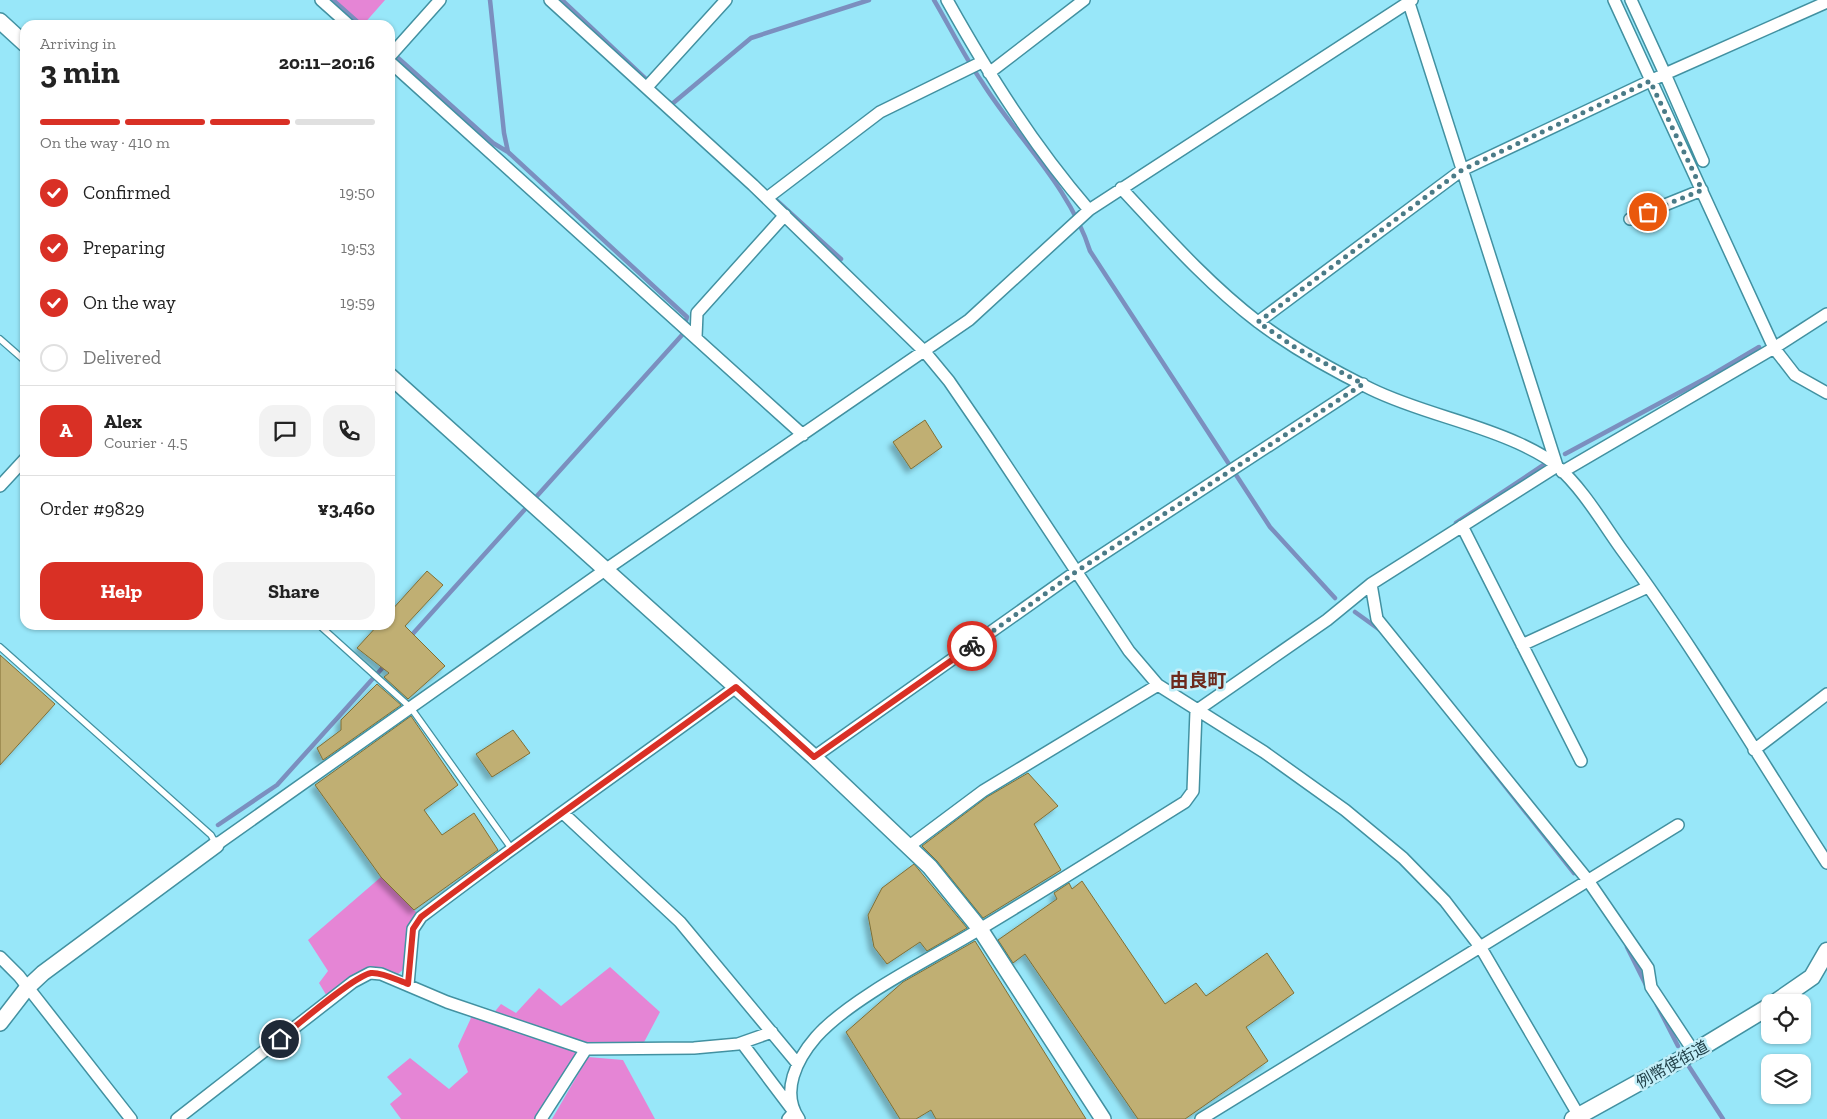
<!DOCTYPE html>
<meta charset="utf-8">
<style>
:root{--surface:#fff;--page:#f2f2f2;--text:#222;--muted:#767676;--line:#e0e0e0;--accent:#d93025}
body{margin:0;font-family:"Zilla Slab","Noto Sans JP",serif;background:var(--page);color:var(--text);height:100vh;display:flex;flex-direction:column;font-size:19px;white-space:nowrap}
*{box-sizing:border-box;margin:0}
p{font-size:16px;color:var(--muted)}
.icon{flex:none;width:28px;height:28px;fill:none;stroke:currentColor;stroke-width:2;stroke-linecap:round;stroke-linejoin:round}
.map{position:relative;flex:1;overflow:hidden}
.sheet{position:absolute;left:20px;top:20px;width:375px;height:610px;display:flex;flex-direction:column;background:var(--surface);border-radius:15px;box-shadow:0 1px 4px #0004}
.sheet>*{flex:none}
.fabs{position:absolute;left:1761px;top:994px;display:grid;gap:10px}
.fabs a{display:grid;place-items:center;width:50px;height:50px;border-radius:10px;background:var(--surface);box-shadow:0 1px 4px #0004;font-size:25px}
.pin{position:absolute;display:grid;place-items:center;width:42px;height:42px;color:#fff;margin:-21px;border:2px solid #fff;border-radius:50%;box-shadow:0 1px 5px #0007}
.courier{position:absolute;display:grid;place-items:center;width:50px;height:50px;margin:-25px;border:4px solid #d93025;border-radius:50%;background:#fff;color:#222;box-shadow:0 1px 6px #0007}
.overview em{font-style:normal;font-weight:800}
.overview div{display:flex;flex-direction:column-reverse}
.overview{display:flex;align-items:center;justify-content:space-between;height:85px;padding:0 20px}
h1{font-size:32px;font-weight:800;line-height:38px}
.bar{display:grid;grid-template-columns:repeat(4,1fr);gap:8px 5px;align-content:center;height:60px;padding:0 20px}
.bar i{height:6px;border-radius:4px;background:var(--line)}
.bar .active{background:var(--accent)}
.bar p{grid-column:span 4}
.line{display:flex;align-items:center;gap:12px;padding:0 20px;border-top:1px solid var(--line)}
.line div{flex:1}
.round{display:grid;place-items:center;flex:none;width:52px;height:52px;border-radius:15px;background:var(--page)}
ol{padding:0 20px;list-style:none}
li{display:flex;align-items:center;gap:15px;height:55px}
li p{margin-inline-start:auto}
li .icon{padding:5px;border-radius:50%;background:var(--accent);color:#fff;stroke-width:4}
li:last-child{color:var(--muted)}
li i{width:28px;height:28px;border:2px solid var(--line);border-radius:50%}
.cta{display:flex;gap:10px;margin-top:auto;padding:10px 20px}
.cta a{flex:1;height:58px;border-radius:15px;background:var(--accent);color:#fff;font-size:20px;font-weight:800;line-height:58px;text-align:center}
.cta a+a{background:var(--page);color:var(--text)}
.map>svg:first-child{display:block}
</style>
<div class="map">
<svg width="1827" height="1119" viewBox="0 0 1827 1119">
<defs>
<filter id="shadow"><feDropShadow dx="-4.5" dy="4.5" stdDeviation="2.5" flood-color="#0004"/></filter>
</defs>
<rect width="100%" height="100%" fill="#98e7f9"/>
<path fill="#e585d5" d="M 327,0 L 385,0 L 363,25 L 354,25 Z
M 381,877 L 421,917 L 409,964 L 396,976 L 370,973 L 328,998 L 319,983 L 328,971 L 308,940 Z
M 610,967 L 660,1012 L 641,1048 L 586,1049 L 541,1119 L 401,1119 L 390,1104 L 402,1094 L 387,1077 L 410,1058 L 449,1089 L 468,1072 L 458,1046 L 471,1018 L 466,1009 L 492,1015 L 501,1004 L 516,1013 L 539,988 L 561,1006 Z
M 588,1057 L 623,1060 L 655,1119 L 552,1119 Z"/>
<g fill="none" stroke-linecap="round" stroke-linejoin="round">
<path stroke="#7b8fbf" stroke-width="4.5" d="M 333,0 L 361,25
M 562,0 L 649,82
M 934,0 C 950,27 964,56 982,82 C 1017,138 1070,187 1090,251 L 1270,527 L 1335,598
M 397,57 L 493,143 L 508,152
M 669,102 L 672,104 L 751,38 L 869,0
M 775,199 L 841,259
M 1565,454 L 1710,376 L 1759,347
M 1456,523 L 1545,464
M 1355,612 L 1380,630
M 409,638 L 682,335 L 687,317 L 508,152 L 504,133 L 490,0
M 1474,747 L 1574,873
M 218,825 L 277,785 L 386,664
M 1627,947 L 1646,985
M 1657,1005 L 1678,1046
M 1688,1065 L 1723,1119"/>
</g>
<path fill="#c0af73" stroke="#806f35" filter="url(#shadow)" d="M 925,420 L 942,447 L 911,469 L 893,442 Z
M 427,571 L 443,585 L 405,626 L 445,666 L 408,699 L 384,677 L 389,673 L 357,648 L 378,625 L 390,625 L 390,612 Z
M 0,655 L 55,704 L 0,765 Z
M 377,684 L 401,705 L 323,760 L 317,748 L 341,730 L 341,720 Z
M 411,716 L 458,785 L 424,810 L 442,835 L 474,813 L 498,850 L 414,910 L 381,877 L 315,785 Z
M 513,730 L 530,753 L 492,777 L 476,754 Z
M 1028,773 L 1058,806 L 1034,824 L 1061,870 L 983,918 L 937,861 L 922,846 L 987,797 Z
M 914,864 L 967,928 L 927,951 L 920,942 L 887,964 L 874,947 L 868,915 L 882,888 Z
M 1082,881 L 1165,1004 L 1196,983 L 1206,996 L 1267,953 L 1294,993 L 1246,1027 L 1268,1061 L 1185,1119 L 1138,1119 L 1025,954 L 1013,963 L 998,940 L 1057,899 L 1054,893 L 1069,883 L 1072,889 Z
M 975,941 L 1076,1103 L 1086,1119 L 936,1119 L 931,1110 L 916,1119 L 900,1119 L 846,1032 L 903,982 Z"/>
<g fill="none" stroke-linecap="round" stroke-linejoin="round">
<g stroke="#4291a1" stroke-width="8">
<path id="service" d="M 0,339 L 25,361
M 319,625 L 411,708 L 511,848
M 0,647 L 211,835 L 216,844"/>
</g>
<g stroke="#4291a1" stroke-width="14">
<path id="minor" d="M 321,0 L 349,25
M 550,0 L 753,185 L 925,352 L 949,381 L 986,435 L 1129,651 L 1158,685 L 1264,752 L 1345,810 L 1403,858 L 1445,901 L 1481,948 L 1579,1116
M 947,0 C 989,75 1033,145 1089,210
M 1408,0 L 1557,466
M 1614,0 L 1774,348 L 1795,375 L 1827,393
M 390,56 L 440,0
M 390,62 L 803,435
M 989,73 L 1084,0
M 647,87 L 726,0
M 1703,161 L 1665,74 L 1827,2
M 1121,188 C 1164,234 1207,283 1258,322 C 1293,348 1332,370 1371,389 C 1418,412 1470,421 1518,443 C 1531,449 1546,456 1557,466 C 1583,489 1602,522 1622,550 C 1696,650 1759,758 1827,863
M 767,198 L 880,112 L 982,62
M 1630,219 L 1702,190
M 1258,322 L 1462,170 L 1665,74 L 1631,0
M 696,337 L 697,313 L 785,215
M 1562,472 L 1774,348 L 1827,314
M 0,486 L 25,459
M 1462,526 L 1581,761
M 1371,584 L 1377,619 L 1587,879 L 1648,968 L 1651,987 L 1694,1052
M 1522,645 L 1648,587
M 1196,711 L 1327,620 L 1371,584 L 1557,466
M 1754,750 L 1827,694
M 814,757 L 1077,571 L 1363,384
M 564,814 L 680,922 L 797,1063
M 216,845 L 605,570 L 969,320 L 1089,210 L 1412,0
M 908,847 L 983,791 L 1158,685
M 0,957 L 19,976 L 131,1119
M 408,985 L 413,929 L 421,917 C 524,838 631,764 736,687
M 742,1043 L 794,1112 L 788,1119
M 177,1119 L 353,982 L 370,973 L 381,974 L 447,1002 L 586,1049 L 694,1048 L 738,1044 L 772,1032
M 541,1119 L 586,1049
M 799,1119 C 780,1092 797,1059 816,1037 C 848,1001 920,964 963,939 C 1038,895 1111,848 1185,802 L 1193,791 L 1196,711
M 1201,1119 L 1678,825"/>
</g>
<g stroke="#4291a1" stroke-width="18">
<path id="tertiary" d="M 0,21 L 25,44
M 390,376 L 814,757 L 930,867 L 980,929 L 1103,1119
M 0,1023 L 27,988 L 43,973 L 216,845"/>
</g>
<g stroke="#4291a1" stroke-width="19">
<path id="secondary" d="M 1776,1002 L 1812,977 L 1827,951
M 1573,1119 L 1694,1052 L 1770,1006"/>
</g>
<use href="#service" stroke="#fff" stroke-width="5.5"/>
<use href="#minor" stroke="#fff" stroke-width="11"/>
<use href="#tertiary" stroke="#fff" stroke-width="15"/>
<use href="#secondary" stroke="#fff" stroke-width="16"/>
</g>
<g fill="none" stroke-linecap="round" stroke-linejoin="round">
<path stroke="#4b7b87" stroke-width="5" stroke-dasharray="0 9" d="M 972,646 L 1077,571 L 1363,384 L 1293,346 L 1258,322 L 1462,170 L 1650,81 L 1702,190 L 1648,212"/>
<path stroke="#d93025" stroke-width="6" d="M 280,1039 C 296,1026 354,976 371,973 C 382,972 397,980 408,984 L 413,929 L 421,917 C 525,838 631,764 736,687 L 814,757 L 972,646"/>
</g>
<g text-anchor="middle" stroke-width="5" stroke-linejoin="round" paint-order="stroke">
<g font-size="16" fill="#214149" stroke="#c2eff9">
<text transform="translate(1672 1064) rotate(-29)" y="6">例幣使街道</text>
</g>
<g font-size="19" font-weight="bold" fill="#6d291b" stroke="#c2eff9">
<text x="1198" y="687">由良町</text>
</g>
</g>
</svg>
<div class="fabs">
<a><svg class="icon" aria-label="locate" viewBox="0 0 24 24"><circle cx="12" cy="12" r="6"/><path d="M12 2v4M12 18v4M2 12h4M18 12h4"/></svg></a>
<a><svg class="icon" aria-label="layers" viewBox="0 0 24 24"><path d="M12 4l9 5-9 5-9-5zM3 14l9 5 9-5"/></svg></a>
</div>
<div class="pin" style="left:1648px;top:212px;background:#ea580c"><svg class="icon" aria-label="bag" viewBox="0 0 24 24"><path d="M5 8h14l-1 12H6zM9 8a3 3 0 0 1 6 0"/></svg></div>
<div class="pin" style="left:280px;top:1039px;background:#1f2937"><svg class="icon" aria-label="home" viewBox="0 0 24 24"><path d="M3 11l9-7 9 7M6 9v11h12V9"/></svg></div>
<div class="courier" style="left:972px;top:646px"><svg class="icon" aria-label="bike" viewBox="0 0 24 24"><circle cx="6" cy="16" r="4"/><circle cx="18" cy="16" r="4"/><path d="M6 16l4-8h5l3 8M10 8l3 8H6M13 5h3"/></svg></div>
<section class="sheet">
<div class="overview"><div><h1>3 min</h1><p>Arriving in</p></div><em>20:11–20:16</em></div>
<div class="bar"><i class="active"></i><i class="active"></i><i class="active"></i><i></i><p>On the way · 410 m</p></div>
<ol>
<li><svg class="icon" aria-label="check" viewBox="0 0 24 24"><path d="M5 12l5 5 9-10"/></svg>Confirmed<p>19:50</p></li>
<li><svg class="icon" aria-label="check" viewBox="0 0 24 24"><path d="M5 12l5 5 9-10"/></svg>Preparing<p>19:53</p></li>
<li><svg class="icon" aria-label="check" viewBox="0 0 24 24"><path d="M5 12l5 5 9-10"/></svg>On the way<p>19:59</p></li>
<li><i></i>Delivered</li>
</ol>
<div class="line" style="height:90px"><b class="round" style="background:var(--accent);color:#fff">A</b><div><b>Alex</b><p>Courier · 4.5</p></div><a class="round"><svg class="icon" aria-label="chat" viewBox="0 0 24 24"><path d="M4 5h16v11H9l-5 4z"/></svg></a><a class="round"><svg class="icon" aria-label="phone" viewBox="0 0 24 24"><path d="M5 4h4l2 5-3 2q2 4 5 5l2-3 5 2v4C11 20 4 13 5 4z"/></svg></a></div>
<div class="line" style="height:65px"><div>Order #9829</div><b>¥3,460</b></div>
<div class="cta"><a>Help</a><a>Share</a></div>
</section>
</div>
